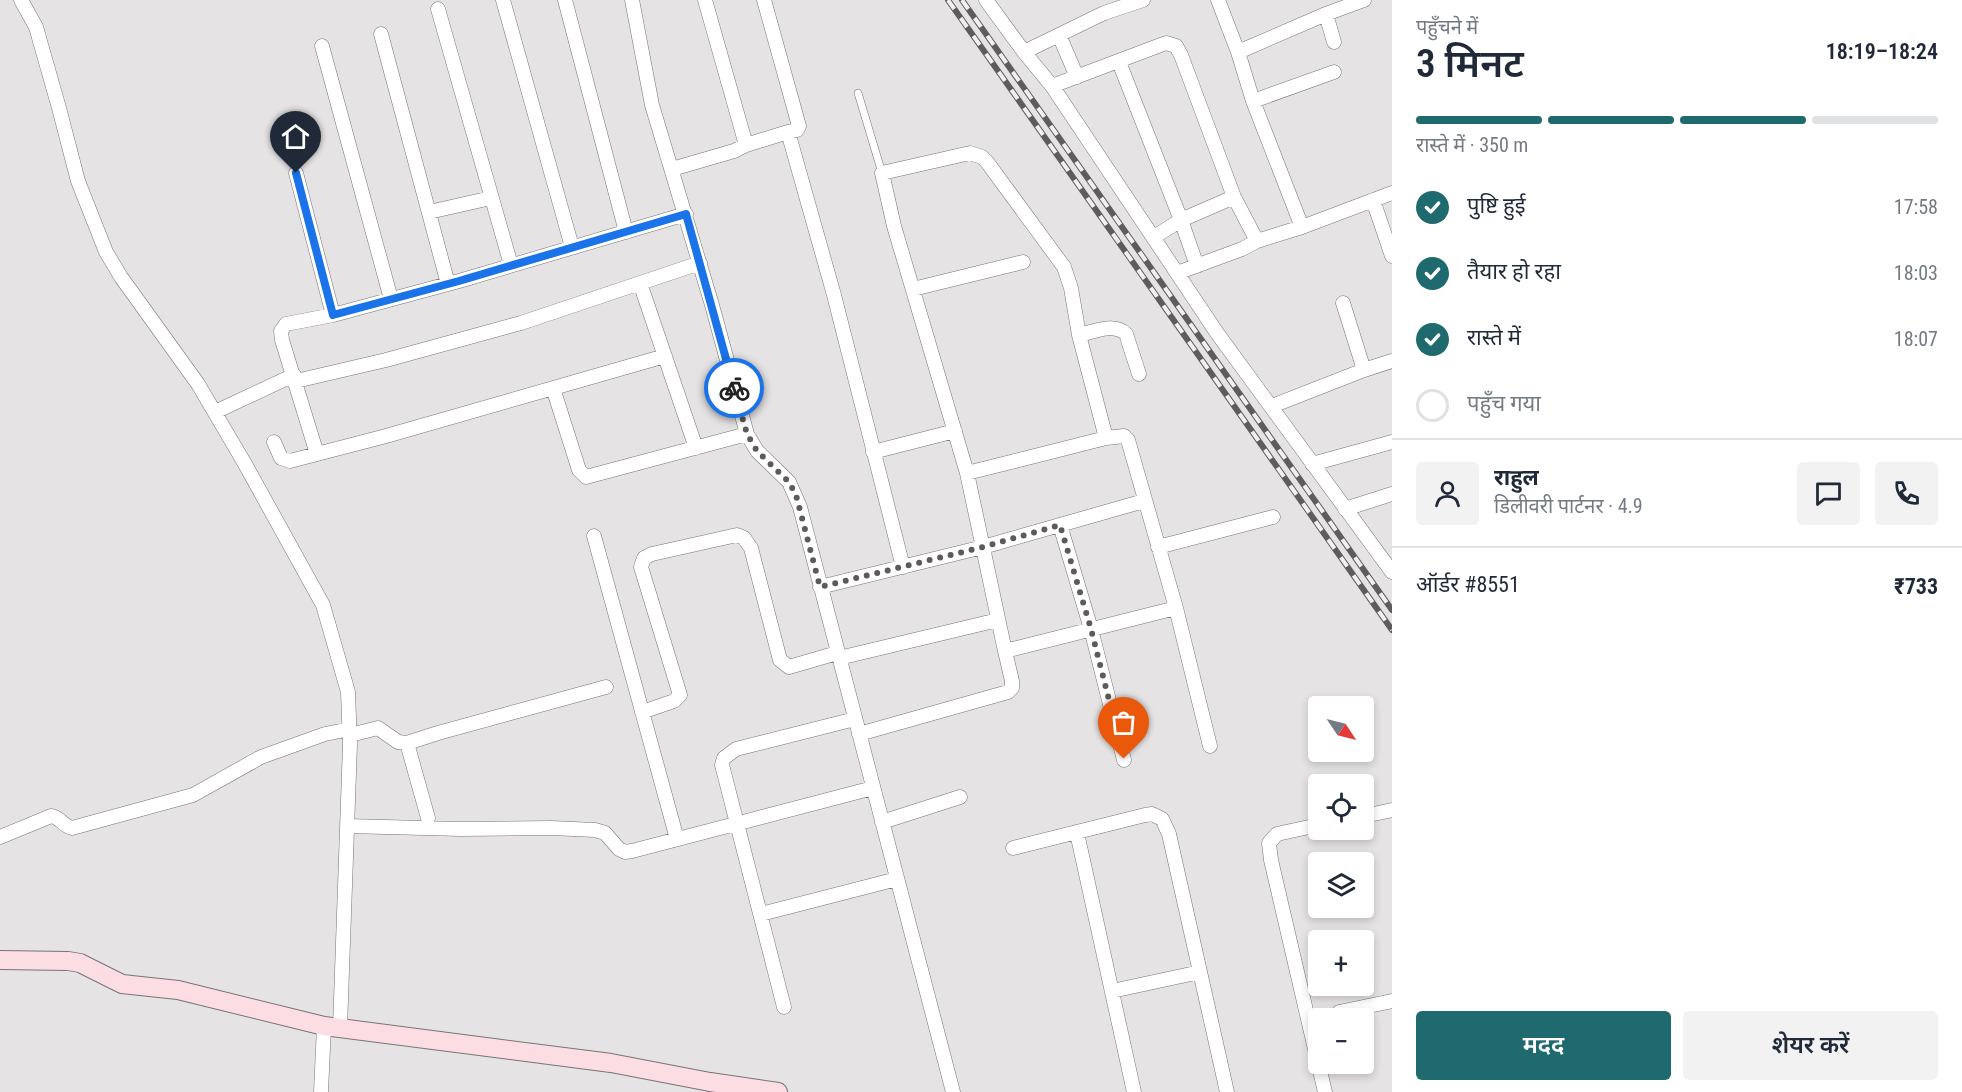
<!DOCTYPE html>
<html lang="hi">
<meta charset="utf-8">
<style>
:root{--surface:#fff;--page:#f2f2f3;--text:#1f2937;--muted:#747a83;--line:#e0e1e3;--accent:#1e6a6f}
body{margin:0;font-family:"Roboto Condensed","Noto Sans Devanagari",sans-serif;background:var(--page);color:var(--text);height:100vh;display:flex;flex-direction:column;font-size:22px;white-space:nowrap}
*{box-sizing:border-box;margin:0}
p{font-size:20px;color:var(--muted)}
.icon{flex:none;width:33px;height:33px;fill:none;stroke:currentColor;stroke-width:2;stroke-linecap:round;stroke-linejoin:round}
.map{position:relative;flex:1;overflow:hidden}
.drawer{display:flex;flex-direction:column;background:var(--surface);width:570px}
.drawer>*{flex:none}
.needle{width:39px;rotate:125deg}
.tools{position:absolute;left:1308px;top:696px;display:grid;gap:12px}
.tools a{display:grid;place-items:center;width:66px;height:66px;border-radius:6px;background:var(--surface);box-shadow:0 3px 9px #0003;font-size:30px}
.pin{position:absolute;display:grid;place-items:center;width:51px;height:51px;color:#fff;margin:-62px -26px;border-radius:50% 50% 50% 0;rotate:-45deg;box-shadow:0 0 6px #0007}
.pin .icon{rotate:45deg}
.courier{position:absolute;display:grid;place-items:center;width:60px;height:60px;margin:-30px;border:4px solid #1a73e8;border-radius:50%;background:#fff;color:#222;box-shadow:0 2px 8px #0007}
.summary em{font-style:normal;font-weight:600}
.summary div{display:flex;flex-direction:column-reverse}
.summary{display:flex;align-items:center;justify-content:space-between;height:102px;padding:0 24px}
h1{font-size:39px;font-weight:600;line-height:45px}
.bar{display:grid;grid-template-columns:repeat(4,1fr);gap:9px 6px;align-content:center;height:72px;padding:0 24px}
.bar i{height:8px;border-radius:4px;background:var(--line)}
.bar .on{background:var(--accent)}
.bar p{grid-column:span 4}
.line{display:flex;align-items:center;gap:15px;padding:0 24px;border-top:2px solid var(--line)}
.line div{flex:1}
.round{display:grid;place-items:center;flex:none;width:63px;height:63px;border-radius:6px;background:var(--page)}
ol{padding:0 24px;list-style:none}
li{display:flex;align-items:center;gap:18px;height:66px}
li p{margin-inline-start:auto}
li .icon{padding:6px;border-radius:50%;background:var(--accent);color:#fff;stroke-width:4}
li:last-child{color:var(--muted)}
li i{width:33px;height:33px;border:3px solid var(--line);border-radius:50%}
.button{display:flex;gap:12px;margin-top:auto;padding:12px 24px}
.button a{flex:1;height:69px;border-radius:6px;background:var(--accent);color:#fff;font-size:24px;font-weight:600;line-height:69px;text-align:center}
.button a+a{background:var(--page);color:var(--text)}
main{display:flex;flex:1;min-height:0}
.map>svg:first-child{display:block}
</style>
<main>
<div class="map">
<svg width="1392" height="1092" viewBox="0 0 1392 1092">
<rect width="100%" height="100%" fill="#e6e3e5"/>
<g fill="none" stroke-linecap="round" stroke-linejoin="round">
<g stroke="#777476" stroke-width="8">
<path id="lane" d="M 858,93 L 882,173"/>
</g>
<g stroke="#777476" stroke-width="15">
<path id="street" d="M 21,0 L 36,27 L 59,108 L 78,181 L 106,252 L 121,277 L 198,384 L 245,464 L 323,605 L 348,692 L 350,744 L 340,1028
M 503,0 L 572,247
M 565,0 L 626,232
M 632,0 L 652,105 L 712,305 L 747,434 L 757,451 L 789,482 L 800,507 L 953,1092
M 705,0 L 746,145
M 764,0 L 799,126 L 797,130 L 788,132
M 986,0 L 1024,52 L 1104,13 L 1143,0
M 1218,0 L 1238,52
M 438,9 L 511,265
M 1326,14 L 1334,42
M 381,34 L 448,284
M 1059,35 L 1077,77
M 322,46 L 391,299
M 1024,52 L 1052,86 L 1217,333 L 1392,572
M 1119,62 L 1181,220 L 1234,197
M 1334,72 L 1253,101 L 1238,52 L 1326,14 L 1364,0
M 1052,86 L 1166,43 L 1176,46 L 1181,55 L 1234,197 L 1257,241
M 1253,101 L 1302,227
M 672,169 L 734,151 L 746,145 L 788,132 L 834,295 L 903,567
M 296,173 L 333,315
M 1373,200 L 1392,256
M 429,212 L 491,198
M 1154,237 L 1181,220 L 1197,266
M 1177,273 L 1242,249 L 1257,241 L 1302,227 L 1392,193
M 640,283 L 696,448
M 913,289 L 1023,262
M 1343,303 L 1364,370
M 1079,335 C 1094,332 1114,322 1126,334 L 1139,374
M 296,381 L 386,360 L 521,323 L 700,263
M 553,388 L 579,470 L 586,477 L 747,434
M 1272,406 L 1364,370 L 1392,361
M 215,412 L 294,375
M 274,442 L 281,458 L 290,461 L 386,436 L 665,356
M 873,452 L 955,431
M 317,454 L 282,340 L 281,331 L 286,324 L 333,315 L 459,281 L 686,214
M 1312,464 L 1392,442
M 1345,509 L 1392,494
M 1060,525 L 1091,629 L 1124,760
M 594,536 L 677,839
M 1158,547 L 1273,517
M 820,587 L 983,547 L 1144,501
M 1176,608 L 1210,746
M 1005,651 L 967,473 L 894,226 L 882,173 L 970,153 L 982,157 L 987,162 L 1064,267 L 1071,288 L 1079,335 L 1106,438
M 839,658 L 998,620
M 642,712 L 674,701 L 680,695 L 641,567 L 644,558 L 652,554 L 737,535 L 744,538 L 751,548 L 780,660 L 789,667 L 837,653
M 859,734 L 1008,692 L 1012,688 L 1012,681 L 1005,651 L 1176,608 L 1128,440 L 1124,436 L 1106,438 L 967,473
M 350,735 L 378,728 L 398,742 L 407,743 L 438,733 L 606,687
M 407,743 L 428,818
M 1364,816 L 1392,810
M 882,822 L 960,797
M 1318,825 L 1277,834 L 1269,843 L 1271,860 L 1325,1092
M 347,826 L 461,829 L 551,828 L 595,830 L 605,833 L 619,849 L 625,852 L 632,851 L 873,788
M 1077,833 L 1134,1092
M 0,837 L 51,816 C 60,817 63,826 72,828 L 193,795 L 261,757 L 325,734 L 350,729
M 1013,848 L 1145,815 L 1152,814 L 1162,819 L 1169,834 L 1227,1092
M 761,914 L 897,879
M 1112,991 L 1200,972
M 784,1007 L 722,765 L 724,758 L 736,749 L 855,719
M 1339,1012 L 1392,1001
M 321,1092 L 324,1026"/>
</g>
<g stroke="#777476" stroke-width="20">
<path id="secondary" d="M 0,960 L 68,961 L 80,963 L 122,984 L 178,990 L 324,1026 L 611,1063 L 710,1082 L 778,1092"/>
</g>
<use href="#lane" stroke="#fff" stroke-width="7"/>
<use href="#street" stroke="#fff" stroke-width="14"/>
<use href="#secondary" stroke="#fddde4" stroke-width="18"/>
<g stroke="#5e5c5d" stroke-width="6">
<path id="rail" d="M 948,0 L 1392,630
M 962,0 L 1392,610"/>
</g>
<use href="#rail" stroke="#f4f0f2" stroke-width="4" stroke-dasharray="11" stroke-linecap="butt"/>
</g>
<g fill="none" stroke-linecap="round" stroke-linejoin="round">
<path stroke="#5d5a5c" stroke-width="6" stroke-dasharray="0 10.8" d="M 734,388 L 747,434 L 757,451 L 789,482 L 796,495 L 820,587 L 983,547 L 1060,525 L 1091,629 L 1124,759"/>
<path stroke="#1a73e8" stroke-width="8" d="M 296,173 L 333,315 L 459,281 L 686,214 L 734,388"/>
</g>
</svg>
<div class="tools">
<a><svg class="needle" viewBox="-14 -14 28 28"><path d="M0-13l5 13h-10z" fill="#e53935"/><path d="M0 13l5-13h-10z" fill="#747a83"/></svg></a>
<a><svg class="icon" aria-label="locate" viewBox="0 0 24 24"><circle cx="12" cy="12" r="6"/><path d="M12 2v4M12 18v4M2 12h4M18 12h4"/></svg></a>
<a><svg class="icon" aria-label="layers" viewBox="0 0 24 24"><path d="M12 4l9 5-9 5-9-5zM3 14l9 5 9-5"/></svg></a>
<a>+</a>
<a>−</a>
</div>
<div class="pin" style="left:1124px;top:759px;background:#ea580c"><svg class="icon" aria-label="bag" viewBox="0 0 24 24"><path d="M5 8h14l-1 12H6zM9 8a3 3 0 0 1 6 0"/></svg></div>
<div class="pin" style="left:296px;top:173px;background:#1f2937"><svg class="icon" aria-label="home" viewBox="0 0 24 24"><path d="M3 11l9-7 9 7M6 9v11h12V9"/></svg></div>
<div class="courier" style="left:734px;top:388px"><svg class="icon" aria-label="bike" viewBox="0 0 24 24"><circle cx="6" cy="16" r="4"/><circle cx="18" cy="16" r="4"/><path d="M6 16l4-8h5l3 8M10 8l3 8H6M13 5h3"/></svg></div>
</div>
<section class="drawer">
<div class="summary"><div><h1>3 मिनट</h1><p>पहुँचने में</p></div><em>18:19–18:24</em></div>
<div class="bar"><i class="on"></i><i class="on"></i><i class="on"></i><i></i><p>रास्ते में · 350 m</p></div>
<ol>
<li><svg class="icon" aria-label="check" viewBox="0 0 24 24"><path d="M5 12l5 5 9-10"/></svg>पुष्टि हुई<p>17:58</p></li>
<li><svg class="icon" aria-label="check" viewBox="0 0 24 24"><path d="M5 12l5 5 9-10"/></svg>तैयार हो रहा<p>18:03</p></li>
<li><svg class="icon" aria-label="check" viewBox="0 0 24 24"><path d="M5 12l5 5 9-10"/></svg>रास्ते में<p>18:07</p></li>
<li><i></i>पहुँच गया</li>
</ol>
<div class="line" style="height:108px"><a class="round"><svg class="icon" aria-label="person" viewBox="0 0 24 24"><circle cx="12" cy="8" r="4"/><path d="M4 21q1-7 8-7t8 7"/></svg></a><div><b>राहुल</b><p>डिलीवरी पार्टनर · 4.9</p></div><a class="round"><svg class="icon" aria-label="chat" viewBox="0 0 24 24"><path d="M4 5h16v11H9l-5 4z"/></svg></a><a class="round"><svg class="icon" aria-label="phone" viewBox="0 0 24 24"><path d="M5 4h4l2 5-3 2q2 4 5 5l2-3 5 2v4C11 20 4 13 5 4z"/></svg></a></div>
<div class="line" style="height:78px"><div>ऑर्डर #8551</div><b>₹733</b></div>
<div class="button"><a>मदद</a><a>शेयर करें</a></div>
</section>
</main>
